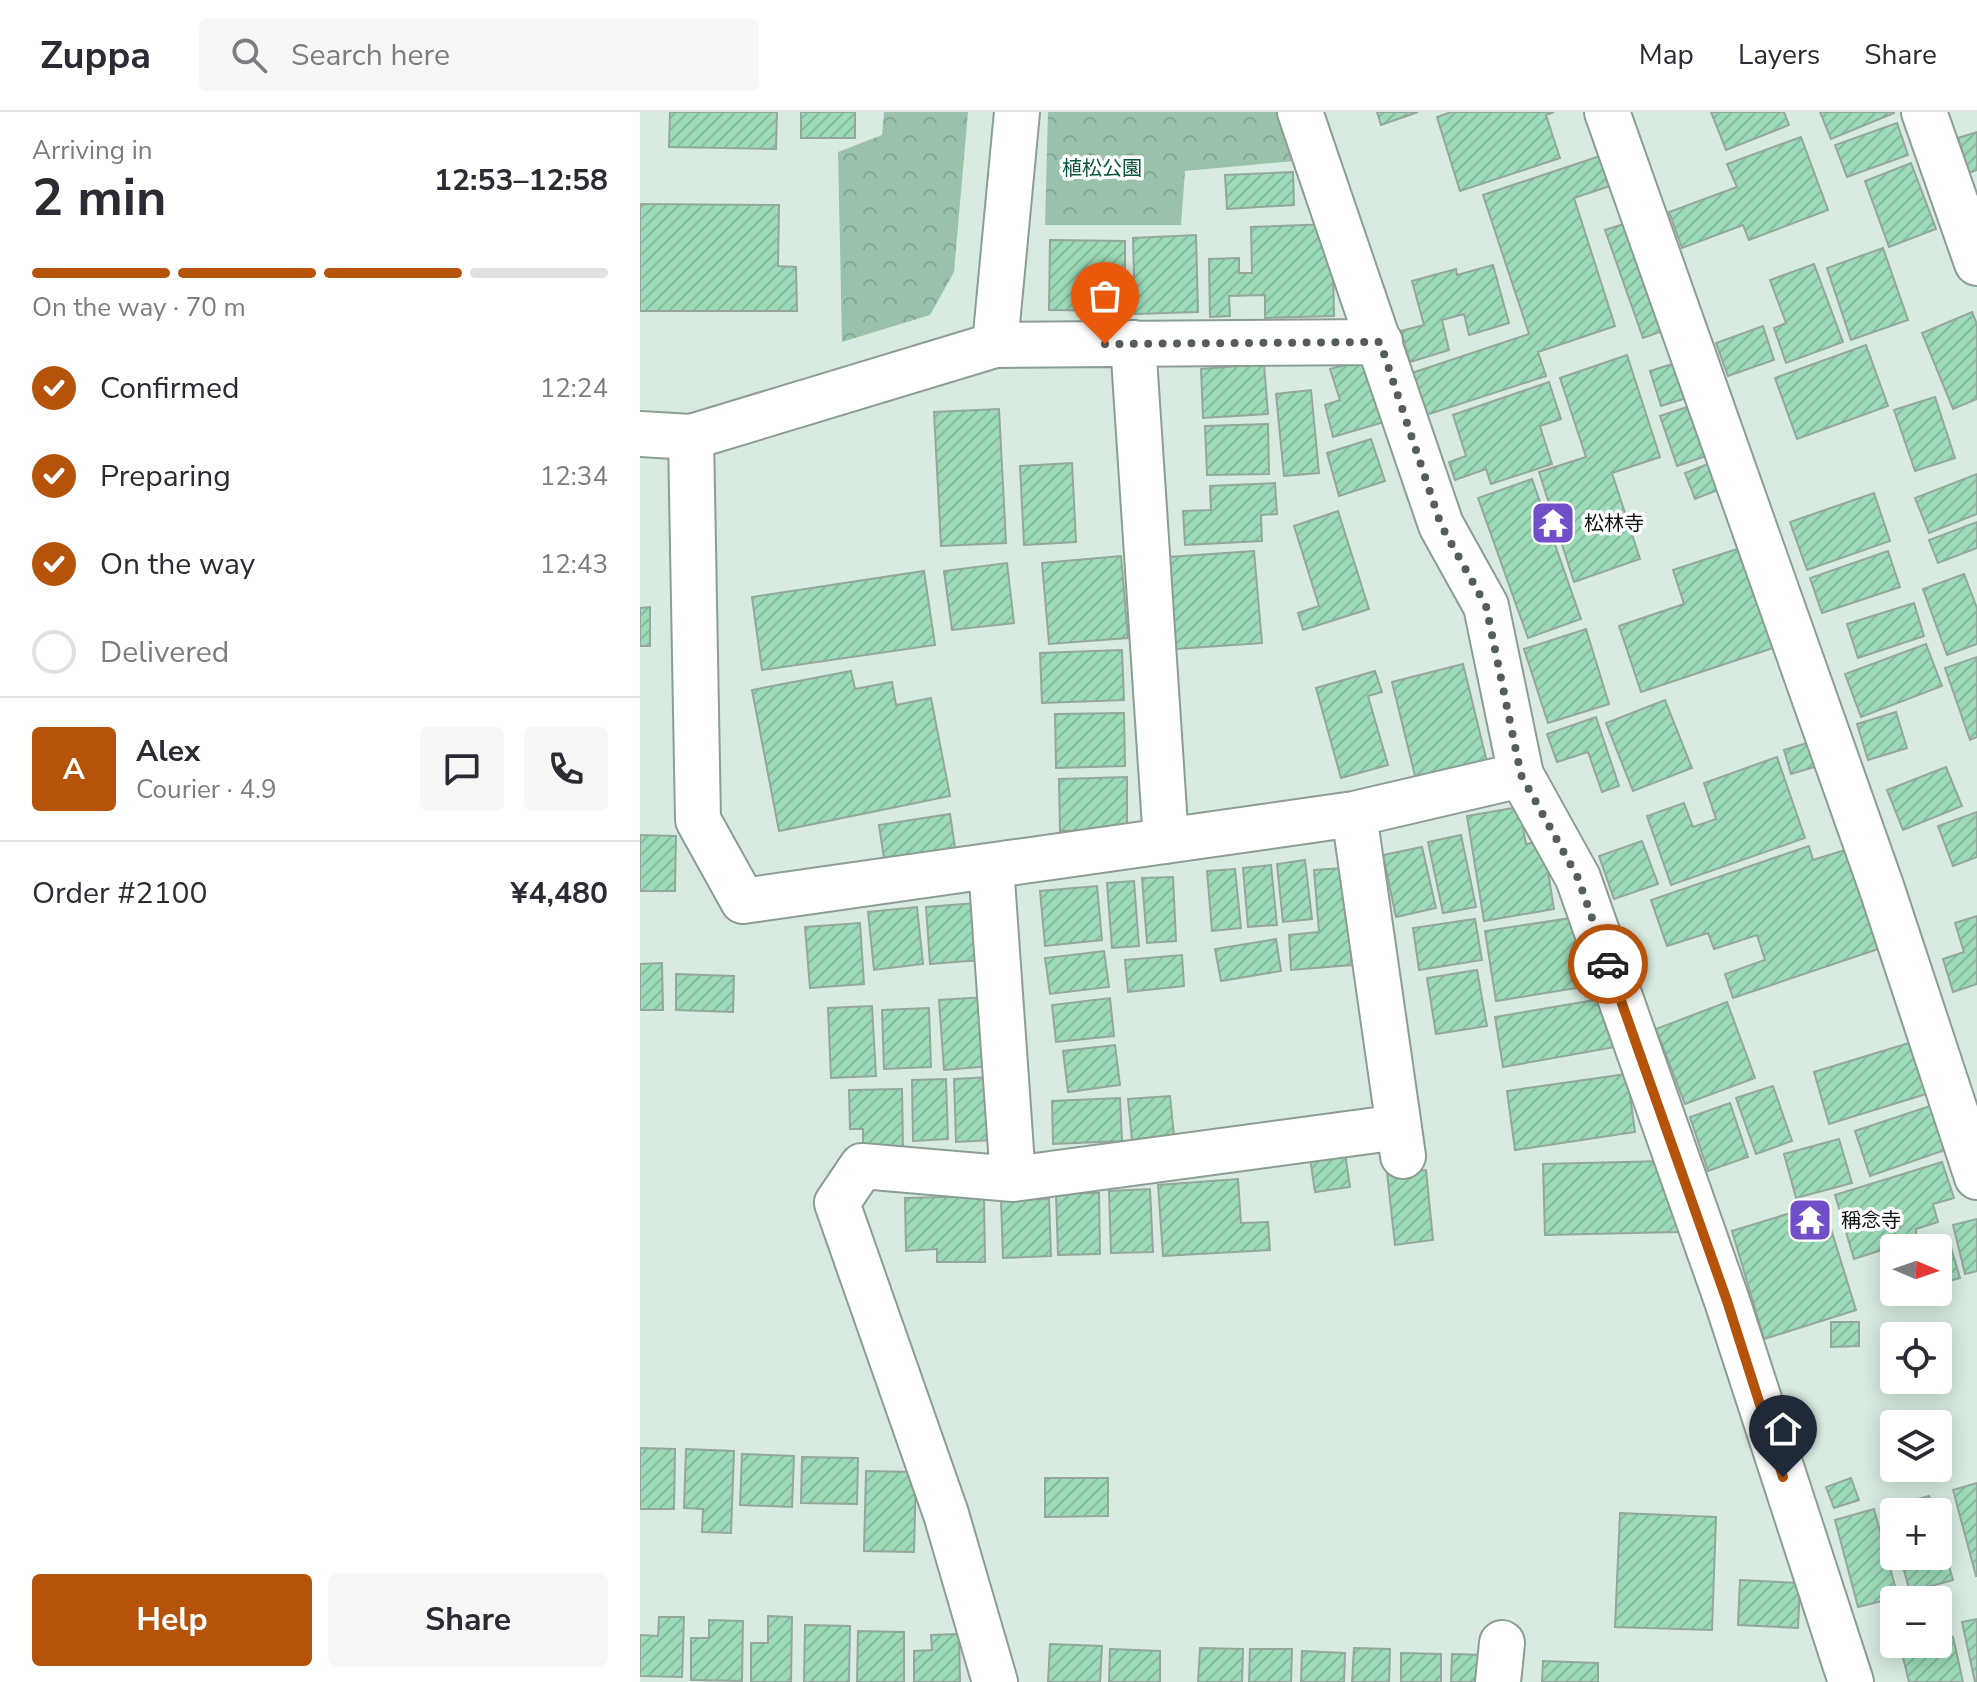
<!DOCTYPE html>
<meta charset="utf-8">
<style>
:root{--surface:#fff;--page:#f7f7f7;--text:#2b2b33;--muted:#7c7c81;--line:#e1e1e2;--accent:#b45309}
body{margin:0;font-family:"Nunito Sans","Noto Sans JP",sans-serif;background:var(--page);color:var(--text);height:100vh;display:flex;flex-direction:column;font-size:30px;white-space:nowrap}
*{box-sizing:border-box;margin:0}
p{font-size:26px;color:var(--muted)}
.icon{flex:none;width:44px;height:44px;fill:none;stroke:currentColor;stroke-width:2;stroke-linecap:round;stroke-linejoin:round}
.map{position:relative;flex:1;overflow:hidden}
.panel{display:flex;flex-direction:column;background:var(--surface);width:640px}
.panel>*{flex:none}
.needle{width:52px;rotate:92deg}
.fabs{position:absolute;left:1240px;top:1122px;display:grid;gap:16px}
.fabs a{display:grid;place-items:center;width:72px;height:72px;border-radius:8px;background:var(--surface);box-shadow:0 4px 20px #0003;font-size:40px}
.pin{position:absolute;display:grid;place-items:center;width:68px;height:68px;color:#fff;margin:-82px -34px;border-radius:50% 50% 50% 0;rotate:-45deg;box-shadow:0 0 8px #0007}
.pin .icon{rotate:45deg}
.courier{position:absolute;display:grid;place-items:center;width:80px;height:80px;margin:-40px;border:6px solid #b45309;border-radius:50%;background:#fff;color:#222;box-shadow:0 2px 10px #0007}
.headline em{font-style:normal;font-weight:700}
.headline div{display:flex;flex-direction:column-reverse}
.headline{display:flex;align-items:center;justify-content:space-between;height:136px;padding:0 32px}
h1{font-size:52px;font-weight:700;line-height:60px}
.bar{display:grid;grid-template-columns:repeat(4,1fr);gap:12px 8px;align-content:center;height:96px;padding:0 32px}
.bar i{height:10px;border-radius:6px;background:var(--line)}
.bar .current{background:var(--accent)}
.bar p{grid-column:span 4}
.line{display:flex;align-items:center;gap:20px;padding:0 32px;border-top:2px solid var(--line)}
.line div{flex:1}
.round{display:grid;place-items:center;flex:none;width:84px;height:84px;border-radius:8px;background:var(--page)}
ol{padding:0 32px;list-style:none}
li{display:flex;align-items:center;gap:24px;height:88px}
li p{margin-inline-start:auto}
li .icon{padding:8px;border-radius:50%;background:var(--accent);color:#fff;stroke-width:4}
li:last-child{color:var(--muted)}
li i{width:44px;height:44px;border:4px solid var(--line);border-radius:50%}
.cta{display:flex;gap:16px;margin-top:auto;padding:16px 32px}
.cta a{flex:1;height:92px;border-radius:8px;background:var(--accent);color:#fff;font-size:32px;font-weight:700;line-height:92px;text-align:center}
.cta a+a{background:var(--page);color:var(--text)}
header{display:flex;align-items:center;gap:48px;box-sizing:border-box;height:112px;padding:0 40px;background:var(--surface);border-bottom:2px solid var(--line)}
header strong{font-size:38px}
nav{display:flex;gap:44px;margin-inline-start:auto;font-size:28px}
.search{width:560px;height:72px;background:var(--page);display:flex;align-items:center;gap:20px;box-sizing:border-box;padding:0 28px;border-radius:8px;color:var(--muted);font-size:30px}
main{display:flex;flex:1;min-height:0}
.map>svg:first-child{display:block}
</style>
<header>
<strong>Zuppa</strong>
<div class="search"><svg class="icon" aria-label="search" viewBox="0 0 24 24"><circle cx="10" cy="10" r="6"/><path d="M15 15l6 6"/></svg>Search here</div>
<nav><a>Map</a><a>Layers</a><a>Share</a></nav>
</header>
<main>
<section class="panel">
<div class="headline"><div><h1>2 min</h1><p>Arriving in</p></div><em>12:53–12:58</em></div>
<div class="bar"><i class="current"></i><i class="current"></i><i class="current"></i><i></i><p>On the way · 70 m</p></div>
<ol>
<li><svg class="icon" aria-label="check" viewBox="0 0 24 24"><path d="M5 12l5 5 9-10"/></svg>Confirmed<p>12:24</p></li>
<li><svg class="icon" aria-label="check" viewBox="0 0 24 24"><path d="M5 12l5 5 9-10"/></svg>Preparing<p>12:34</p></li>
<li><svg class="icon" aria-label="check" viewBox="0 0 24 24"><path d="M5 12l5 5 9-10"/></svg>On the way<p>12:43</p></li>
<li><i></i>Delivered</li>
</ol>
<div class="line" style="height:144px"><b class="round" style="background:var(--accent);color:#fff">A</b><div><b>Alex</b><p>Courier · 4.9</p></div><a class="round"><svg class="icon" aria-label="chat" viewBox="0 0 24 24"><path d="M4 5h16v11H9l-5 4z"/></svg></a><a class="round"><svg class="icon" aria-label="phone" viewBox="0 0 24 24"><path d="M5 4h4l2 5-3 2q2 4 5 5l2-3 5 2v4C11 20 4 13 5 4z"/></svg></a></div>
<div class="line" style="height:104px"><div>Order #2100</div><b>¥4,480</b></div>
<div class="cta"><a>Help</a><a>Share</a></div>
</section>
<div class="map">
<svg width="1337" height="1570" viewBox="0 0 1337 1570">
<defs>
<pattern id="park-crowns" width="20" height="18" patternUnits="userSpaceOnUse" patternTransform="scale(2)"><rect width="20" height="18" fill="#9ac2ab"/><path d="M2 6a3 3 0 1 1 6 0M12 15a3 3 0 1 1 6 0" fill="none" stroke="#84a692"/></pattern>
<pattern id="building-hatch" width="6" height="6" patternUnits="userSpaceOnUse" patternTransform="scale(2)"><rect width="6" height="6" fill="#9ddbb9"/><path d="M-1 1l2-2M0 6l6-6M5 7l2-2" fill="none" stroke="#86bb9e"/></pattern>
</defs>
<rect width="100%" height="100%" fill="#d8ebe0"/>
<path fill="url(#park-crowns)" d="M 244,0 L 328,0 L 314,160 L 290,203 L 202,230 L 198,40 L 242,23 Z
M 408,0 L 641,0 L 654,49 L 545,59 L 541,113 L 405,113 Z"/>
<path fill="url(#building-hatch)" stroke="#95a79c" stroke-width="2" d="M 30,0 L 137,0 L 136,37 L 29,35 Z
M 161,0 L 215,0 L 215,26 L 161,26 Z
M 737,0 L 778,0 L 741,13 Z
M 811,0 L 914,0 L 906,3 L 920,46 L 820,79 L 797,5 Z
M 1071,0 L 1144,0 L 1149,13 L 1086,38 Z
M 1180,0 L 1254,0 L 1254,1 L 1191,27 Z
M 1257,11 L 1268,43 L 1207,65 L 1195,33 Z
M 1337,20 L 1337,58 L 1329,61 L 1318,26 Z
M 1161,25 L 1188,98 L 1109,128 L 1103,113 L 1042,136 L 1029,100 L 1097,75 L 1087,52 Z
M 963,43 L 973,73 L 934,86 L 975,214 L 898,240 L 906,264 L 783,304 L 769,262 L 889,222 L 843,83 Z
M 1271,51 L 1296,117 L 1249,135 L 1225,69 Z
M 653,60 L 654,93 L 587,97 L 585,63 Z
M 0,92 L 139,93 L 138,154 L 156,155 L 157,199 L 0,199 Z
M 993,109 L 1031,216 L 1003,226 L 965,118 Z
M 692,112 L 694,204 L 625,206 L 625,183 L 589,184 L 590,204 L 570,205 L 569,147 L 599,146 L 599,161 L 612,161 L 611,115 Z
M 556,123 L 558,200 L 495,202 L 493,126 Z
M 410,128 L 485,129 L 485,199 L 409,198 Z
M 1243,136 L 1268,208 L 1211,228 L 1187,156 Z
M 1174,152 L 1203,230 L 1146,251 L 1134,216 L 1146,211 L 1130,168 Z
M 853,153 L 869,211 L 829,223 L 824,202 L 802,208 L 809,238 L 770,250 L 761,219 L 784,213 L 772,169 L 816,157 L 817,163 Z
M 1332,200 L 1337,212 L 1337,287 L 1313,297 L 1282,221 Z
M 1123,214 L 1134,248 L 1088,264 L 1076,231 Z
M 1226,233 L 1248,294 L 1157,327 L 1135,266 Z
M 987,243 L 1020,345 L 972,361 L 1000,447 L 934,470 L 899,360 L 946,345 L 920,266 Z
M 726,247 L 744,310 L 693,325 L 685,293 L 700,288 L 690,257 Z
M 1042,249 L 1053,284 L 1021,294 L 1010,259 Z
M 624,252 L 628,302 L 563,306 L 561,257 Z
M 909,270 L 921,307 L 900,314 L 912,352 L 851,372 L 846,357 L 815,368 L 809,350 L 826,344 L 813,303 Z
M 671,278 L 679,361 L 644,364 L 636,282 Z
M 1295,285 L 1315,346 L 1275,359 L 1254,298 Z
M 1056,292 L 1072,342 L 1037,354 L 1020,304 Z
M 359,297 L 366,431 L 301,434 L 294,300 Z
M 628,312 L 629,362 L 567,363 L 565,314 Z
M 731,327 L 745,369 L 699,384 L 687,341 Z
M 1073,350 L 1083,376 L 1055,387 L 1045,361 Z
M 432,351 L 436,430 L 384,433 L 380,354 Z
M 1337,362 L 1337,402 L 1289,421 L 1275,386 Z
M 892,367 L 941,507 L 888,526 L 838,386 Z
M 635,371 L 637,402 L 621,403 L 622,429 L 545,433 L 543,399 L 571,398 L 570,374 Z
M 1234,381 L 1250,429 L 1167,458 L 1150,410 Z
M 698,399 L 729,497 L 663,518 L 658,501 L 679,494 L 654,414 Z
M 1337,410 L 1337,436 L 1298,451 L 1289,428 Z
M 1106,434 L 1139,534 L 1001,580 L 979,514 L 1044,492 L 1033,458 Z
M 614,439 L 622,531 L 536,537 L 529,445 Z
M 1248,439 L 1260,475 L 1182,501 L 1170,466 Z
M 481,444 L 488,526 L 409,532 L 402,451 Z
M 367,451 L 374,511 L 312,518 L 304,459 Z
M 284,459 L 295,533 L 122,558 L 112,485 Z
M 1324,462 L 1337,496 L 1337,532 L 1307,543 L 1283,477 Z
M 1274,491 L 1284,524 L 1218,546 L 1207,512 Z
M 10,495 L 10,534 L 0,534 L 0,496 Z
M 946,517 L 969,592 L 908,611 L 884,537 Z
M 1286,532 L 1302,574 L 1221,605 L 1205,562 Z
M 482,538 L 484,588 L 402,591 L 400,541 Z
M 1337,545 L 1337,625 L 1330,628 L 1305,556 Z
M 823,552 L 848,654 L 777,672 L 752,570 Z
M 211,559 L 215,577 L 252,570 L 256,593 L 291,586 L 310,684 L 139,719 L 112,578 Z
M 735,559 L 742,580 L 728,584 L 748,653 L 701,666 L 676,576 Z
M 1025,588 L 1052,656 L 993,679 L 966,611 Z
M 1256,600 L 1267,636 L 1228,648 L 1217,612 Z
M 484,601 L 485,654 L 416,656 L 415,602 Z
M 956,605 L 979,674 L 962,680 L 948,640 L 917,650 L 907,622 Z
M 1177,628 L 1184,652 L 1151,662 L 1144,638 Z
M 1137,645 L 1165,726 L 1031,773 L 1007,704 L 1044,691 L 1053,715 L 1076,707 L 1064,671 Z
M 1306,655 L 1322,694 L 1263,718 L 1247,678 Z
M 487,665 L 487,717 L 420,719 L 419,667 Z
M 879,695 L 886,732 L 903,729 L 914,797 L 844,809 L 827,704 Z
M 1337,700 L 1337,745 L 1313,754 L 1298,714 Z
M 310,702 L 317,749 L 246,760 L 239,713 Z
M 0,723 L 36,724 L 35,779 L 0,779 Z
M 821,723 L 836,795 L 803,801 L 788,730 Z
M 1002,729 L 1018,772 L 974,787 L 959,744 Z
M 1169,734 L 1173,748 L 1205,738 L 1238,837 L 1093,886 L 1085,862 L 1125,848 L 1117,823 L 1074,837 L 1068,821 L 1027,834 L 1011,788 Z
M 782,735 L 796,796 L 756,805 L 743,743 Z
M 665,748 L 672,807 L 643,810 L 637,752 Z
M 631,753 L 637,813 L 608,815 L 603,756 Z
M 704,756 L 712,853 L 651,858 L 649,823 L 679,820 L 674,758 Z
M 595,757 L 601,816 L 572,819 L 567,759 Z
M 533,765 L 536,829 L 507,831 L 502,766 Z
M 494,769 L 499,834 L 472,836 L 467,771 Z
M 457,774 L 462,828 L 405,834 L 400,779 Z
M 336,791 L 340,848 L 290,852 L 286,795 Z
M 277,795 L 283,852 L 234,858 L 228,800 Z
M 1337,804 L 1337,872 L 1313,880 L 1303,847 L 1324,840 L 1315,811 Z
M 938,805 L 949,874 L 856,889 L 845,819 Z
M 835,807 L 842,848 L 779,858 L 773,816 Z
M 220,811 L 224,872 L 170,876 L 165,815 Z
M 636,827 L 641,859 L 581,869 L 575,837 Z
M 464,839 L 469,875 L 410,882 L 405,846 Z
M 542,843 L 544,874 L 488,880 L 485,848 Z
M 22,851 L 23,898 L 0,898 L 0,852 Z
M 837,858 L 847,914 L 796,922 L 787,866 Z
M 36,862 L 94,864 L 93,900 L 36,898 Z
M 346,885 L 351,954 L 304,958 L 299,888 Z
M 470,886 L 474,924 L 416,930 L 412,893 Z
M 967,886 L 975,935 L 863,955 L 855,905 Z
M 1087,890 L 1115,966 L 1045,992 L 1016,917 Z
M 232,894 L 236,964 L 191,966 L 188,896 Z
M 289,896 L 291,955 L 244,957 L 242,898 Z
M 1269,931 L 1286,982 L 1189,1012 L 1174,960 Z
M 475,933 L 480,973 L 428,980 L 423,939 Z
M 987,962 L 995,1020 L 875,1038 L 867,979 Z
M 351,965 L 353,1028 L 316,1030 L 314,967 Z
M 306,967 L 308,1027 L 273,1029 L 272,968 Z
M 1133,974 L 1152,1029 L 1116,1042 L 1096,986 Z
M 262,977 L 263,1038 L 223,1039 L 223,1017 L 210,1017 L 209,978 Z
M 530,984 L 534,1024 L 492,1028 L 488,987 Z
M 480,986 L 482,1029 L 413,1032 L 412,989 Z
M 1090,991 L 1108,1045 L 1068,1059 L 1050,1005 Z
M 1293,993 L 1308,1037 L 1230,1064 L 1215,1019 Z
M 1199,1027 L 1212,1071 L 1156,1086 L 1144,1042 Z
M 705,1041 L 710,1075 L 675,1080 L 670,1046 Z
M 1024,1049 L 1023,1078 L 1037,1078 L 1038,1120 L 905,1123 L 903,1052 Z
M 1302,1050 L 1314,1086 L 1293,1092 L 1298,1110 L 1276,1117 L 1276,1127 L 1214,1147 L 1195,1083 Z
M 786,1058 L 793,1128 L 755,1133 L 747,1061 Z
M 598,1067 L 601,1111 L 628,1110 L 630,1138 L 523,1144 L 518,1073 Z
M 510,1077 L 513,1140 L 471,1141 L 469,1079 Z
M 416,1081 L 459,1081 L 460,1142 L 418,1143 Z
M 344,1084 L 345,1150 L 297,1150 L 297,1137 L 266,1139 L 265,1086 Z
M 409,1087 L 411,1144 L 363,1146 L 361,1088 Z
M 1183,1091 L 1216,1198 L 1124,1227 L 1092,1119 Z
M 1337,1107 L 1337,1159 L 1325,1162 L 1313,1113 Z
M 1309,1129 L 1320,1166 L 1298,1172 L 1298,1136 L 1285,1136 Z
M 1191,1210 L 1219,1210 L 1219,1234 L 1191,1235 Z
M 0,1336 L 35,1337 L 34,1397 L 0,1397 Z
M 46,1337 L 94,1339 L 91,1421 L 62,1420 L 63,1397 L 44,1396 Z
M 102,1342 L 154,1344 L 152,1395 L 100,1393 Z
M 162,1345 L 218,1346 L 217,1392 L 161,1391 Z
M 226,1359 L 276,1360 L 274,1440 L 224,1439 Z
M 405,1366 L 468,1366 L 468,1404 L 405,1405 Z
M 1211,1366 L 1219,1388 L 1194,1396 L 1186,1375 Z
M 1337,1371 L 1337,1464 L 1336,1464 L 1313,1378 Z
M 1289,1384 L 1294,1400 L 1254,1400 L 1254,1423 L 1246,1396 Z
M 1234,1397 L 1258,1485 L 1218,1495 L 1195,1408 Z
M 980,1401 L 1076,1405 L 1072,1518 L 975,1515 Z
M 1298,1415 L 1313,1468 L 1270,1480 L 1260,1444 L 1298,1444 Z
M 1100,1468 L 1160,1471 L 1158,1516 L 1098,1513 Z
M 128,1504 L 152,1505 L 151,1570 L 111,1570 L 111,1531 L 128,1531 Z
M 19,1505 L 44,1505 L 42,1565 L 0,1564 L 0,1523 L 18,1524 Z
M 1337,1507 L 1337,1570 L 1335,1570 L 1322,1510 Z
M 69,1508 L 103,1509 L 102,1569 L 51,1568 L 51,1526 L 69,1526 Z
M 165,1513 L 210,1514 L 209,1570 L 164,1570 Z
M 218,1519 L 264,1520 L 264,1570 L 217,1570 Z
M 319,1522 L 320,1570 L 274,1570 L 274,1539 L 292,1538 L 291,1523 Z
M 1313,1525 L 1323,1570 L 1269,1570 L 1261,1537 L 1298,1532 L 1298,1529 Z
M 410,1532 L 462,1534 L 460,1570 L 408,1570 Z
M 560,1536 L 603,1537 L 602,1570 L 558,1570 Z
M 714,1536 L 750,1537 L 749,1570 L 712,1570 Z
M 470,1537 L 520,1539 L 520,1570 L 469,1570 Z
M 610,1537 L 652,1537 L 651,1570 L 609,1570 Z
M 662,1539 L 705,1541 L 704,1570 L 661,1570 Z
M 761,1541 L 801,1542 L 801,1570 L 761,1570 Z
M 812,1542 L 847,1543 L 847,1570 L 811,1570 Z
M 903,1549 L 958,1551 L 958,1570 L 902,1570 Z"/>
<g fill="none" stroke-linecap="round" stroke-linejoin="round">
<g stroke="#8c9d93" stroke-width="48">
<path id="minor" d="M 660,0 L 801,413 L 846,494 L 881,663 L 938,766 L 1087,1189 L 1211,1570
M 967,0 L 1241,774 L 1337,1065
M 1284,0 L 1337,151
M 493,231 L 526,729
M 355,233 L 377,0
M 0,322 L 51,325 L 355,233 L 740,230
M 51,325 L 58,708 L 103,789 L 714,702 L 881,663
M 714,702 L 763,1044
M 351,754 L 373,1067
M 355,1570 L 306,1402 L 197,1091 L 222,1054 L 373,1067 L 759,1015
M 858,1570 L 862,1531"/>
</g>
<use href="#minor" stroke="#fff" stroke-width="44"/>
</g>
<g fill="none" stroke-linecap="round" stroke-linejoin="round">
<path stroke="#535e58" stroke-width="8" stroke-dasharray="0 14.4" d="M 465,232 L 740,230 L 801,413 L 846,494 L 881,663 L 938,766 L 968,852"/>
<path stroke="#b45309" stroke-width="10" d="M 968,852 L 1087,1189 L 1143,1365"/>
</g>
<defs>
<g id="temple-square" transform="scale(2.3)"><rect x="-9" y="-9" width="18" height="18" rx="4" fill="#704fc8" stroke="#fff"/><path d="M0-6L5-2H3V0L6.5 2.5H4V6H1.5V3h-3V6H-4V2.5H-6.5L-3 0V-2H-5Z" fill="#fff"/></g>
</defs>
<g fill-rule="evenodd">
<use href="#temple-square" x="913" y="411"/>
<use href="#temple-square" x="1170" y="1108"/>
</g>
<g text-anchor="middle" stroke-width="7" stroke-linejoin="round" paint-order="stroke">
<g font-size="20" fill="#055435" stroke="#fff">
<text x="462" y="63">植松公園</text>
</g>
<g font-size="20" fill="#0c120e" stroke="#fff" text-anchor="start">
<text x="944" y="418">松林寺</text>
<text x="1201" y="1115">稱念寺</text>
</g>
</g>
</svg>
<div class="fabs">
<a><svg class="needle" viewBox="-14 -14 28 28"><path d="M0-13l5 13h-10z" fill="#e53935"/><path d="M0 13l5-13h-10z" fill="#7c7c81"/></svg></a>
<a><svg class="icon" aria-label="locate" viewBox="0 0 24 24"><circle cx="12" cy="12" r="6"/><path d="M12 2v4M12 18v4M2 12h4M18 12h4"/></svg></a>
<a><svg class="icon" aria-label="layers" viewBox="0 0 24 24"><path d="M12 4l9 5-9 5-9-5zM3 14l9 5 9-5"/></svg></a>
<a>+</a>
<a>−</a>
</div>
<div class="pin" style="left:465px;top:232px;background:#ea580c"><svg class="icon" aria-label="bag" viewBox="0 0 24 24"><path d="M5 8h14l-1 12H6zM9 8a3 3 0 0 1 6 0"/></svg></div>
<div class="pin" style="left:1143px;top:1365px;background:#1f2937"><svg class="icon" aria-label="home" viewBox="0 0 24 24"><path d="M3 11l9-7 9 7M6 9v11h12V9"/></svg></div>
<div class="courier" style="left:968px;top:852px"><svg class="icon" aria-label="car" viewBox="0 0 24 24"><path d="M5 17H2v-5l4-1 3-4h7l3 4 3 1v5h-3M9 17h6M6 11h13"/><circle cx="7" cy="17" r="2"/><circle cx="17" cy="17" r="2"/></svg></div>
</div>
</main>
